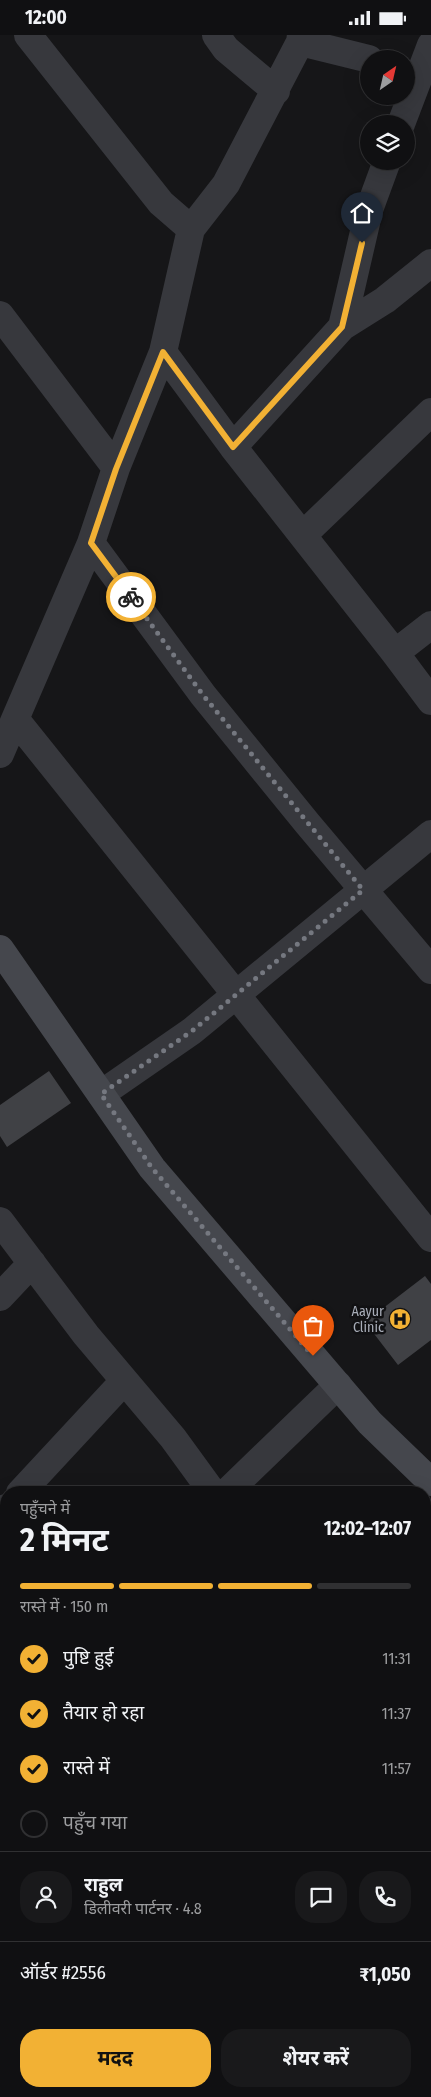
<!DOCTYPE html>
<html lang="hi">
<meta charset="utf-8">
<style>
:root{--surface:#101012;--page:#19191b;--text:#f1f3f6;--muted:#9c9d9f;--line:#303032;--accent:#f2b134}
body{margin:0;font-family:"Fira Sans Condensed","Noto Sans Devanagari",sans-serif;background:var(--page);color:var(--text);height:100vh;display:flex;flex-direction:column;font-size:19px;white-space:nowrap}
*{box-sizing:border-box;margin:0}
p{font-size:16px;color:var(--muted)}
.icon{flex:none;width:28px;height:28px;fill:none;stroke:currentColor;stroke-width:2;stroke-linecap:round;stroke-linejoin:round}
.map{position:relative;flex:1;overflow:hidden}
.drawer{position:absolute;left:0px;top:1451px;width:431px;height:611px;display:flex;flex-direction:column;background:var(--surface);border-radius:20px 20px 0 0;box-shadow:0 5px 20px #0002,0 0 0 1px var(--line)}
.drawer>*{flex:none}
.needle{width:32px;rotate:34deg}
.controls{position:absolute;left:360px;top:15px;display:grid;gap:10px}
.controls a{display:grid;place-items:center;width:55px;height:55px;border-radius:50%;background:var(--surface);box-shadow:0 5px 20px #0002,0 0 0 1px var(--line);font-size:25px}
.pin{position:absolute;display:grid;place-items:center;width:42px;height:42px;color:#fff;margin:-51px -21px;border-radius:50% 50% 50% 0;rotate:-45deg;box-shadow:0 0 5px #0007}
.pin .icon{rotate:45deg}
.courier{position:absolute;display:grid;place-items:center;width:50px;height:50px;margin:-25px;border:4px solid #f2b134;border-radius:50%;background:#fff;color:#222;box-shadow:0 1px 6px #0007}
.head em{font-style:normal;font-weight:700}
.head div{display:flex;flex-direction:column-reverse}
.head{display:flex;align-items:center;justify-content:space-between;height:85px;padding:0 20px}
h1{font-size:32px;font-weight:700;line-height:38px}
.bar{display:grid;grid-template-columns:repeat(4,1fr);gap:8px 5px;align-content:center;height:60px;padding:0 20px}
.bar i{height:6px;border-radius:4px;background:var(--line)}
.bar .on{background:var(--accent)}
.bar p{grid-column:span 4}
.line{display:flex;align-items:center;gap:12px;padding:0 20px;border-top:1px solid var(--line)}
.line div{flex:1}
.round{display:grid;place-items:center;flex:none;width:52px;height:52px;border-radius:20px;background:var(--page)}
ol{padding:0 20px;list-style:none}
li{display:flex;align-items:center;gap:15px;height:55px}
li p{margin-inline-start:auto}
li .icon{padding:5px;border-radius:50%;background:var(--accent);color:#111;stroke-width:4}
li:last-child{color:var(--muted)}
li i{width:28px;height:28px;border:2px solid var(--line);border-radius:50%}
.button{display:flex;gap:10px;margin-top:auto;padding:10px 20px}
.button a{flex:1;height:58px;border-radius:20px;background:var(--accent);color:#111;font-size:20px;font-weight:700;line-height:58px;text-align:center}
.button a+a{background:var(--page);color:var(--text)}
.status{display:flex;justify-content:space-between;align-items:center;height:35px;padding:0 25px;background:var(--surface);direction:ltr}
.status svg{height:14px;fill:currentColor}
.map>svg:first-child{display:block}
</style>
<div class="status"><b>12:00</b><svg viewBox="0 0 49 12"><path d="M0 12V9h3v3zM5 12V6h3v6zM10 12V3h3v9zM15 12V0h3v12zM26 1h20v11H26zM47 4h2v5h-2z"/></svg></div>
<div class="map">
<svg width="431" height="2062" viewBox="0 0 431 2062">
<rect width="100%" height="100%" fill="#161618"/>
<path fill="#404145" d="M 49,1036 L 71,1068 L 7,1112 L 0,1101 L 0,1070 Z
M 425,1241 L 431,1249 L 431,1305 L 398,1330 L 365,1287 Z"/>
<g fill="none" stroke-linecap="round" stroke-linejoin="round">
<path stroke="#37383d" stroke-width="28" d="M 28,0 L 161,168 L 191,194
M 216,0 L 226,14 L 276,56
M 300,7 L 369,24
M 401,89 L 431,10
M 0,280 L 116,433 L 91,508 L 203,660 L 307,788 L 431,935
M 342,292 L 369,175 L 387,126
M 163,317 L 233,412 L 395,618
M 233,412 L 342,292 L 385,265 L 431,228
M 116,433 L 163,317 L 191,194 L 226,149 L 300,7 L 301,0
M 304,499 L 431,377
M 431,590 L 395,618 L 431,666
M 16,685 L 431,1203
M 0,719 L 91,508
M 101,1059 L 192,996 L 431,799
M 0,1186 L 86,1300 L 173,1403 L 213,1458
M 0,1262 L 32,1228
M 20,1458 L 124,1346
M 226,1458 L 338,1350
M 0,1480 L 6,1473
M 425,1568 L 431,1562
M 425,1692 L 431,1698
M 0,1693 L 6,1686
M 425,1773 L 431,1767
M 0,2013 L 6,2020
M 425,2021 L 431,2015
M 37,2056 L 42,2062
M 135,2062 L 141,2056
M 384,2062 L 390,2056"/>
<path stroke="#45474d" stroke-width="28" d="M 0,914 L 152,1133 L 370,1388 L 431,1447"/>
</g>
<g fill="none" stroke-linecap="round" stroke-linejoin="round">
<path stroke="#757880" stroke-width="5" stroke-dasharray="0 9" d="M 131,562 L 203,660 L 363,855 L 192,996 L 101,1059 L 152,1133 L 313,1321"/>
<path stroke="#f2b134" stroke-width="6" d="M 131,562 L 91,508 L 116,434 L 163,317 L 233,412 L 342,292 L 362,208"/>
</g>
<defs>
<g id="hospital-disc" transform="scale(1.125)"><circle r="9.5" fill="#f2b134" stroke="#111113"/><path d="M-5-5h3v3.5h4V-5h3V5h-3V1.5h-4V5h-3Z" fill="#111"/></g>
</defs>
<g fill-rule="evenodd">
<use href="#hospital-disc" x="400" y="1284"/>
</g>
<g text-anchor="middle" stroke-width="5" stroke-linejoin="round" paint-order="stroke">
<g font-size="14" fill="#a8adb8" stroke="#111113" text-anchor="end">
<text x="384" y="1281">Aayur<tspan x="384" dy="16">Clinic</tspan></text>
</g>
</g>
</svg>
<div class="controls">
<a><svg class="needle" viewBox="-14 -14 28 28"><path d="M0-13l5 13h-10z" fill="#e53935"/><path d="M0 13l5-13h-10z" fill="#9c9d9f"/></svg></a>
<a><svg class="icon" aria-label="layers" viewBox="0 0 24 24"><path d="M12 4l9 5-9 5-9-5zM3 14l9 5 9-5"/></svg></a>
</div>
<div class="pin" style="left:313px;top:1321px;background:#ea580c"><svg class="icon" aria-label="bag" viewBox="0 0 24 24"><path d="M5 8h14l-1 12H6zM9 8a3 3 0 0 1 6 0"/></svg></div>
<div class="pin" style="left:362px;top:208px;background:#1f2937"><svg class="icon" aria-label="home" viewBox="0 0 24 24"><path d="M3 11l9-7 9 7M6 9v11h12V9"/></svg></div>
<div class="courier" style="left:131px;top:562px"><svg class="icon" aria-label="bike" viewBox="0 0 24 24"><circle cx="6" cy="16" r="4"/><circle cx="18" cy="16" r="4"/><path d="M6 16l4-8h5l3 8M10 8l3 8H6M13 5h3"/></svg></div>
<section class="drawer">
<div class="head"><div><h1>2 मिनट</h1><p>पहुँचने में</p></div><em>12:02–12:07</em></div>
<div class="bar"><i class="on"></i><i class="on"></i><i class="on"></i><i></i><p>रास्ते में · 150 m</p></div>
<ol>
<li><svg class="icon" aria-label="check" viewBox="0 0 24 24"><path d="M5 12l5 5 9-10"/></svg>पुष्टि हुई<p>11:31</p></li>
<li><svg class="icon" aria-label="check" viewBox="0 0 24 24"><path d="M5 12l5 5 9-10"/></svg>तैयार हो रहा<p>11:37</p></li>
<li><svg class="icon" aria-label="check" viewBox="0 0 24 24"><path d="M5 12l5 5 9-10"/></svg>रास्ते में<p>11:57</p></li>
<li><i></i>पहुँच गया</li>
</ol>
<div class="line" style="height:90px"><a class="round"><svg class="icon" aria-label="person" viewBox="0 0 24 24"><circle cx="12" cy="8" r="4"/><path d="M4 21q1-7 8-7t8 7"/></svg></a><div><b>राहुल</b><p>डिलीवरी पार्टनर · 4.8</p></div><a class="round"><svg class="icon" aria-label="chat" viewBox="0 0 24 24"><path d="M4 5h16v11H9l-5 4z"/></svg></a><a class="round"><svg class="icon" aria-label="phone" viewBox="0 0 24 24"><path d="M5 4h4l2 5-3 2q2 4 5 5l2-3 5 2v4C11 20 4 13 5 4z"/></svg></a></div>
<div class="line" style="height:65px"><div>ऑर्डर #2556</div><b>₹1,050</b></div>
<div class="button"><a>मदद</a><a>शेयर करें</a></div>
</section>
</div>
